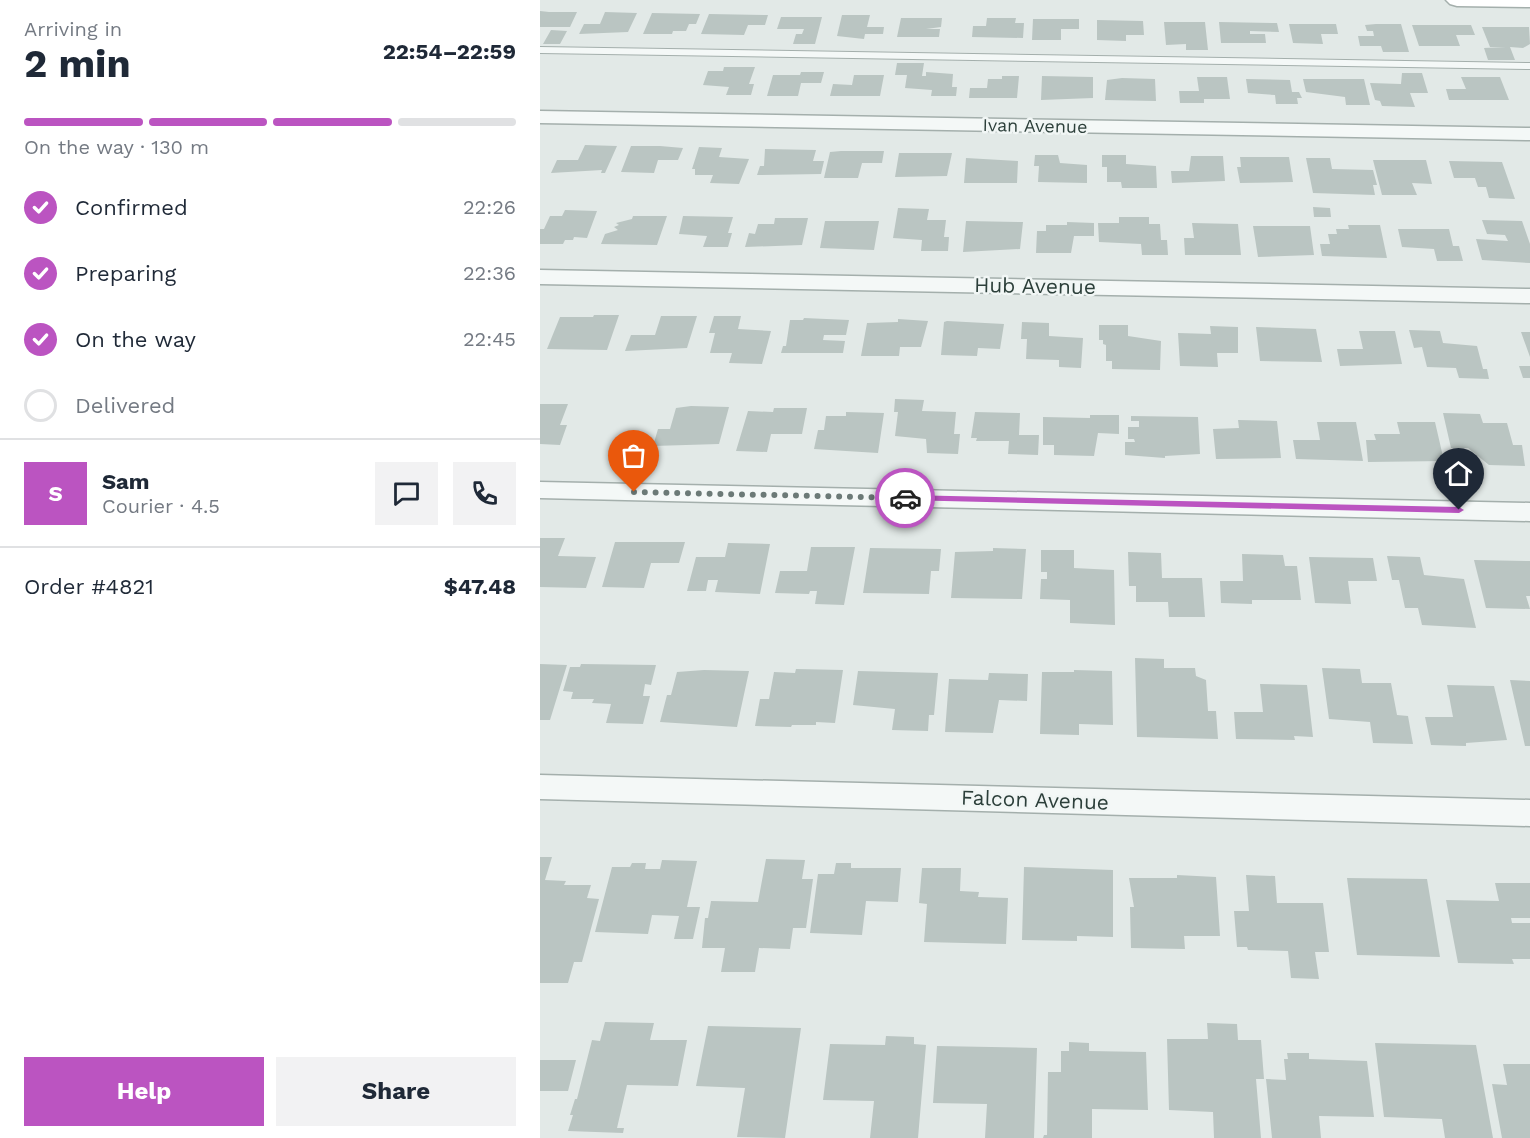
<!DOCTYPE html>
<meta charset="utf-8">
<style>
:root{--surface:#fff;--page:#f2f2f3;--text:#1f2937;--muted:#747a83;--line:#e0e1e3;--accent:#bb54c1}
body{margin:0;font-family:"Work Sans",sans-serif;background:var(--page);color:var(--text);height:100vh;display:flex;flex-direction:column;font-size:22px;white-space:nowrap}
*{box-sizing:border-box;margin:0}
p{font-size:20px;color:var(--muted)}
.icon{flex:none;width:33px;height:33px;fill:none;stroke:currentColor;stroke-width:2;stroke-linecap:round;stroke-linejoin:round}
.map{position:relative;flex:1;overflow:hidden}
.side{display:flex;flex-direction:column;background:var(--surface);width:540px}
.side>*{flex:none}
.pin{position:absolute;display:grid;place-items:center;width:51px;height:51px;color:#fff;margin:-62px -26px;border-radius:50% 50% 50% 0;rotate:-45deg;box-shadow:0 0 6px #0007}
.pin .icon{rotate:45deg}
.courier{position:absolute;display:grid;place-items:center;width:60px;height:60px;margin:-30px;border:4px solid #bb54c1;border-radius:50%;background:#fff;color:#222;box-shadow:0 2px 8px #0007}
.head em{font-style:normal;font-weight:700}
.head div{display:flex;flex-direction:column-reverse}
.head{display:flex;align-items:center;justify-content:space-between;height:102px;padding:0 24px}
h1{font-size:39px;font-weight:700;line-height:45px}
.bar{display:grid;grid-template-columns:repeat(4,1fr);gap:9px 6px;align-content:center;height:72px;padding:0 24px}
.bar i{height:8px;border-radius:4px;background:var(--line)}
.bar .selected{background:var(--accent)}
.bar p{grid-column:span 4}
.line{display:flex;align-items:center;gap:15px;padding:0 24px;border-top:2px solid var(--line)}
.line div{flex:1}
.round{display:grid;place-items:center;flex:none;width:63px;height:63px;border-radius:0px;background:var(--page)}
ol{padding:0 24px;list-style:none}
li{display:flex;align-items:center;gap:18px;height:66px}
li p{margin-inline-start:auto}
li .icon{padding:6px;border-radius:50%;background:var(--accent);color:#fff;stroke-width:4}
li:last-child{color:var(--muted)}
li i{width:33px;height:33px;border:3px solid var(--line);border-radius:50%}
.primary-button{display:flex;gap:12px;margin-top:auto;padding:12px 24px}
.primary-button a{flex:1;height:69px;border-radius:0px;background:var(--accent);color:#fff;font-size:24px;font-weight:700;line-height:69px;text-align:center}
.primary-button a+a{background:var(--page);color:var(--text)}
main{display:flex;flex:1;min-height:0}
.map>svg:first-child{display:block}
</style>
<main>
<section class="side">
<div class="head"><div><h1>2 min</h1><p>Arriving in</p></div><em>22:54–22:59</em></div>
<div class="bar"><i class="selected"></i><i class="selected"></i><i class="selected"></i><i></i><p>On the way · 130 m</p></div>
<ol>
<li><svg class="icon" aria-label="check" viewBox="0 0 24 24"><path d="M5 12l5 5 9-10"/></svg>Confirmed<p>22:26</p></li>
<li><svg class="icon" aria-label="check" viewBox="0 0 24 24"><path d="M5 12l5 5 9-10"/></svg>Preparing<p>22:36</p></li>
<li><svg class="icon" aria-label="check" viewBox="0 0 24 24"><path d="M5 12l5 5 9-10"/></svg>On the way<p>22:45</p></li>
<li><i></i>Delivered</li>
</ol>
<div class="line" style="height:108px"><b class="round" style="background:var(--accent);color:#fff">S</b><div><b>Sam</b><p>Courier · 4.5</p></div><a class="round"><svg class="icon" aria-label="chat" viewBox="0 0 24 24"><path d="M4 5h16v11H9l-5 4z"/></svg></a><a class="round"><svg class="icon" aria-label="phone" viewBox="0 0 24 24"><path d="M5 4h4l2 5-3 2q2 4 5 5l2-3 5 2v4C11 20 4 13 5 4z"/></svg></a></div>
<div class="line" style="height:78px"><div>Order #4821</div><b>$47.48</b></div>
<div class="primary-button"><a>Help</a><a>Share</a></div>
</section>
<div class="map">
<svg width="990" height="1138" viewBox="0 0 990 1138">
<rect width="100%" height="100%" fill="#e2e9e7"/>
<path fill="#bac5c2" d="M 0,11 L 9,12 L 37,12 L 30,27 L 0,27 Z
M 65,12 L 97,13 L 88,32 L 39,34 L 44,24 L 60,24 Z
M 112,13 L 160,14 L 156,24 L 149,24 L 146,31 L 133,31 L 132,34 L 103,34 Z
M 169,14 L 228,15 L 225,25 L 208,25 L 204,35 L 161,34 Z
M 302,15 L 330,15 L 327,27 L 344,27 L 343,34 L 325,34 L 324,39 L 297,36 Z
M 241,17 L 282,17 L 275,44 L 253,44 L 256,34 L 262,34 L 264,29 L 237,29 Z
M 361,18 L 402,18 L 401,27 L 386,29 L 400,29 L 399,37 L 357,37 Z
M 447,18 L 476,18 L 475,23 L 484,23 L 483,38 L 432,37 L 433,26 L 446,26 Z
M 493,19 L 539,19 L 539,29 L 521,29 L 521,40 L 492,40 Z
M 557,20 L 603,21 L 604,35 L 586,35 L 586,41 L 557,40 Z
M 624,22 L 665,22 L 668,50 L 646,50 L 646,44 L 626,45 Z
M 679,22 L 737,23 L 739,32 L 710,31 L 710,34 L 725,34 L 726,43 L 681,43 Z
M 749,24 L 796,24 L 798,34 L 781,34 L 783,44 L 753,43 Z
M 836,24 L 861,24 L 869,52 L 843,52 L 841,46 L 820,46 L 818,36 L 834,36 L 833,31 L 827,31 L 825,25 Z
M 872,25 L 931,25 L 935,35 L 916,35 L 920,46 L 879,46 Z
M 942,27 L 989,27 L 990,44 L 983,48 L 970,47 L 975,60 L 948,60 L 944,48 L 966,47 L 950,47 Z
M 11,30 L 27,31 L 20,44 L 3,44 Z
M 357,63 L 384,63 L 382,76 L 386,76 L 386,72 L 413,74 L 412,87 L 417,87 L 416,96 L 391,96 L 392,90 L 365,88 L 367,75 L 355,75 Z
M 184,67 L 215,67 L 209,84 L 214,84 L 211,95 L 186,95 L 189,87 L 163,85 L 168,71 L 183,71 Z
M 261,72 L 284,72 L 281,83 L 261,83 L 258,96 L 227,96 L 233,75 L 260,75 Z
M 862,73 L 882,73 L 888,93 L 870,93 L 875,107 L 842,106 L 840,101 L 835,100 L 830,83 L 861,84 Z
M 314,75 L 344,75 L 340,96 L 290,96 L 293,84 L 312,85 Z
M 462,76 L 479,76 L 477,98 L 429,98 L 430,88 L 447,88 L 448,79 L 462,79 Z
M 502,76 L 553,77 L 553,98 L 501,100 Z
M 657,77 L 687,77 L 690,99 L 664,99 L 664,103 L 640,103 L 639,91 L 659,91 Z
M 921,77 L 960,77 L 969,100 L 909,100 L 906,89 L 926,89 Z
M 582,78 L 615,79 L 616,101 L 565,100 L 567,80 Z
M 706,79 L 750,80 L 752,92 L 759,92 L 762,98 L 757,98 L 758,104 L 736,104 L 735,95 L 708,93 Z
M 763,79 L 824,79 L 830,105 L 806,105 L 805,97 L 766,92 Z
M 45,145 L 77,146 L 65,173 L 61,173 L 62,170 L 11,173 L 17,160 L 38,160 Z
M 91,146 L 120,146 L 143,148 L 138,160 L 118,160 L 114,173 L 81,172 Z
M 159,147 L 182,148 L 179,157 L 209,159 L 199,184 L 170,183 L 173,175 L 155,175 L 155,169 L 152,169 Z
M 225,149 L 276,150 L 273,161 L 284,161 L 281,174 L 217,175 L 220,166 L 224,166 Z
M 301,151 L 344,151 L 342,163 L 322,163 L 318,178 L 284,178 L 290,152 Z
M 359,153 L 412,153 L 407,176 L 355,177 Z
M 495,155 L 518,155 L 520,163 L 547,165 L 547,183 L 498,182 L 499,166 L 494,166 Z
M 562,155 L 586,155 L 586,164 L 616,166 L 617,188 L 582,188 L 581,182 L 567,182 L 567,167 L 562,167 Z
M 651,156 L 683,156 L 685,181 L 632,183 L 631,171 L 649,171 Z
M 700,157 L 749,157 L 753,182 L 700,183 L 697,167 L 701,167 Z
M 426,158 L 478,161 L 477,183 L 424,183 Z
M 766,158 L 790,158 L 792,169 L 833,170 L 837,185 L 833,185 L 835,195 L 773,193 Z
M 833,160 L 886,160 L 892,184 L 872,183 L 877,195 L 842,195 Z
M 909,161 L 962,162 L 975,199 L 949,198 L 946,187 L 938,187 L 935,178 L 914,178 Z
M 773,207 L 790,208 L 791,217 L 774,217 Z
M 358,208 L 389,209 L 387,220 L 406,220 L 404,237 L 409,237 L 408,251 L 381,251 L 382,240 L 353,238 Z
M 25,210 L 57,211 L 47,238 L 34,237 L 33,240 L 25,240 L 23,244 L 0,244 L 0,229 L 4,229 L 10,216 L 22,216 Z
M 93,216 L 127,216 L 117,245 L 61,244 L 65,234 L 78,230 L 74,227 L 79,225 L 76,223 L 92,219 Z
M 143,216 L 193,217 L 188,233 L 192,233 L 188,247 L 163,247 L 167,236 L 139,234 Z
M 579,217 L 609,217 L 609,224 L 620,224 L 621,240 L 627,240 L 628,255 L 602,255 L 601,244 L 559,242 L 558,223 L 579,223 Z
M 235,218 L 268,218 L 262,245 L 205,247 L 209,233 L 215,234 L 218,224 L 234,224 Z
M 942,220 L 982,221 L 990,244 L 990,263 L 942,260 L 936,239 L 968,241 L 965,235 L 947,234 Z
M 285,221 L 339,221 L 334,250 L 280,248 Z
M 426,221 L 483,222 L 480,249 L 423,252 Z
M 527,222 L 554,223 L 554,236 L 534,236 L 531,253 L 496,253 L 497,231 L 506,231 L 506,225 L 527,225 Z
M 652,223 L 698,224 L 701,255 L 645,255 L 644,238 L 654,238 Z
M 808,225 L 840,225 L 847,258 L 782,256 L 780,244 L 790,244 L 788,234 L 797,234 L 796,229 L 809,229 Z
M 713,226 L 770,226 L 774,255 L 718,257 Z
M 858,229 L 909,229 L 913,246 L 919,246 L 923,261 L 897,261 L 894,249 L 862,247 Z
M 54,315 L 79,315 L 67,350 L 7,349 L 20,317 L 53,317 Z
M 121,316 L 157,316 L 147,348 L 85,351 L 91,335 L 115,335 Z
M 174,316 L 201,316 L 198,329 L 231,331 L 222,364 L 189,363 L 192,353 L 170,353 L 175,333 L 169,333 Z
M 264,318 L 309,320 L 306,335 L 284,335 L 283,340 L 305,341 L 303,353 L 241,353 L 243,346 L 246,346 L 250,320 L 263,320 Z
M 358,319 L 388,321 L 381,347 L 360,347 L 359,356 L 321,356 L 327,323 L 358,322 Z
M 407,321 L 464,324 L 460,349 L 438,348 L 437,356 L 401,355 L 404,322 Z
M 482,322 L 509,323 L 509,336 L 543,338 L 541,368 L 519,367 L 519,360 L 486,359 L 487,339 L 481,339 Z
M 559,325 L 588,325 L 588,336 L 621,341 L 620,370 L 572,369 L 572,361 L 566,361 L 566,345 L 563,344 L 563,340 L 559,340 Z
M 670,326 L 698,327 L 698,353 L 677,353 L 678,367 L 640,366 L 638,333 L 671,334 Z
M 716,327 L 776,329 L 782,362 L 720,361 Z
M 869,330 L 900,331 L 903,343 L 937,346 L 943,369 L 947,369 L 949,379 L 919,378 L 916,368 L 887,367 L 882,347 L 874,348 Z
M 819,331 L 855,331 L 862,364 L 800,366 L 797,349 L 823,349 Z
M 981,332 L 990,332 L 990,357 Z
M 979,366 L 990,366 L 990,378 L 983,378 Z
M 355,399 L 384,400 L 382,411 L 416,412 L 414,434 L 420,434 L 418,454 L 387,453 L 386,439 L 355,436 L 358,412 L 354,412 Z
M 0,404 L 28,404 L 20,425 L 27,425 L 20,445 L 0,444 Z
M 151,406 L 189,407 L 179,444 L 113,446 L 118,429 L 130,429 L 136,408 Z
M 234,408 L 267,408 L 262,434 L 231,434 L 227,452 L 196,451 L 208,411 L 233,412 Z
M 306,412 L 344,413 L 338,453 L 274,449 L 278,430 L 284,430 L 286,416 L 306,416 Z
M 435,412 L 480,413 L 479,435 L 499,435 L 498,455 L 468,454 L 469,441 L 436,441 L 437,438 L 431,438 Z
M 903,413 L 940,414 L 943,423 L 967,423 L 973,445 L 982,445 L 985,466 L 949,465 L 928,448 L 911,448 Z
M 550,415 L 579,415 L 579,434 L 558,433 L 554,456 L 514,455 L 514,445 L 503,445 L 503,417 L 550,418 Z
M 591,416 L 658,417 L 660,454 L 625,456 L 625,458 L 585,455 L 585,442 L 595,442 L 594,439 L 588,439 L 588,427 L 599,427 L 599,421 L 591,421 Z
M 698,420 L 737,421 L 741,458 L 676,459 L 673,429 L 699,428 Z
M 777,422 L 816,422 L 823,461 L 756,459 L 753,440 L 780,440 Z
M 857,422 L 895,422 L 904,461 L 828,462 L 826,440 L 836,440 L 834,434 L 860,434 Z
M 0,538 L 25,538 L 18,556 L 56,557 L 46,588 L 0,587 Z
M 75,542 L 145,542 L 139,563 L 111,563 L 104,588 L 62,587 Z
M 188,543 L 230,544 L 220,594 L 175,592 L 178,580 L 168,580 L 166,591 L 147,591 L 156,557 L 185,557 Z
M 271,547 L 315,547 L 304,605 L 275,604 L 277,591 L 270,591 L 269,594 L 235,593 L 240,571 L 267,571 Z
M 330,548 L 401,549 L 399,571 L 391,571 L 389,594 L 323,593 Z
M 453,548 L 486,549 L 482,599 L 411,598 L 415,552 L 453,551 Z
M 501,550 L 534,550 L 534,568 L 574,570 L 575,625 L 530,623 L 530,600 L 500,599 L 501,579 L 507,579 L 507,572 L 501,572 Z
M 588,552 L 621,553 L 622,578 L 662,578 L 665,617 L 629,617 L 628,602 L 596,602 L 596,586 L 589,586 Z
M 702,554 L 743,555 L 745,566 L 757,566 L 761,600 L 712,600 L 712,604 L 681,603 L 680,581 L 703,581 Z
M 847,556 L 880,557 L 884,575 L 924,579 L 936,628 L 882,625 L 878,608 L 865,608 L 859,580 L 852,580 Z
M 769,557 L 833,558 L 837,581 L 808,581 L 811,604 L 775,603 Z
M 934,560 L 990,561 L 990,596 L 986,596 L 990,609 L 946,608 Z
M 595,658 L 624,659 L 624,668 L 655,668 L 656,676 L 666,680 L 668,711 L 676,711 L 678,739 L 597,737 Z
M 0,664 L 27,665 L 10,720 L 0,720 Z
M 41,664 L 116,665 L 111,685 L 105,684 L 103,696 L 110,696 L 103,724 L 66,723 L 71,704 L 52,703 L 54,699 L 31,699 L 33,692 L 23,691 L 30,667 L 40,667 Z
M 782,668 L 820,669 L 822,683 L 851,683 L 857,715 L 868,716 L 873,744 L 833,743 L 830,722 L 789,719 Z
M 256,669 L 303,670 L 295,723 L 276,722 L 276,725 L 252,725 L 251,727 L 215,726 L 220,699 L 229,699 L 234,672 L 255,673 Z
M 164,670 L 209,671 L 197,727 L 120,722 L 127,695 L 131,695 L 137,672 Z
M 534,670 L 572,671 L 573,725 L 539,724 L 539,735 L 500,734 L 502,672 L 534,672 Z
M 318,671 L 398,673 L 394,715 L 389,715 L 388,731 L 352,730 L 355,709 L 313,705 Z
M 449,673 L 488,674 L 487,701 L 459,700 L 453,733 L 405,732 L 409,679 L 448,680 Z
M 970,680 L 990,681 L 990,746 L 985,746 Z
M 720,684 L 767,685 L 773,737 L 754,736 L 755,740 L 696,739 L 694,712 L 723,712 Z
M 907,685 L 954,686 L 967,740 L 926,743 L 926,746 L 891,745 L 885,717 L 913,717 Z
M 0,857 L 12,857 L 5,880 L 26,881 L 24,885 L 51,885 L 47,898 L 59,899 L 42,962 L 34,962 L 28,983 L 0,983 Z
M 226,859 L 265,860 L 262,879 L 273,879 L 266,928 L 253,928 L 250,949 L 219,948 L 215,972 L 181,972 L 185,948 L 162,948 L 165,918 L 168,918 L 171,901 L 218,902 Z
M 122,860 L 157,861 L 147,907 L 160,907 L 153,939 L 134,939 L 139,916 L 112,915 L 108,934 L 55,932 L 72,867 L 90,867 L 92,863 L 106,863 L 105,869 L 120,869 Z
M 296,863 L 311,863 L 311,868 L 361,868 L 358,902 L 326,901 L 322,935 L 270,933 L 278,874 L 294,874 Z
M 484,867 L 573,870 L 573,937 L 537,936 L 537,941 L 482,940 Z
M 382,868 L 421,868 L 420,891 L 439,892 L 438,897 L 468,898 L 466,944 L 384,942 L 387,904 L 379,903 Z
M 637,875 L 676,877 L 680,936 L 644,936 L 645,949 L 591,948 L 590,907 L 594,907 L 589,878 L 637,878 Z
M 706,875 L 735,876 L 737,903 L 783,903 L 789,952 L 775,952 L 779,979 L 751,978 L 748,951 L 708,950 L 707,947 L 697,947 L 694,911 L 709,911 Z
M 807,878 L 887,879 L 900,957 L 817,955 Z
M 955,883 L 990,883 L 990,918 L 971,918 L 972,923 L 990,923 L 990,959 L 972,959 L 974,964 L 918,963 L 906,900 L 959,901 Z
M 65,1022 L 114,1023 L 110,1040 L 147,1040 L 138,1086 L 87,1085 L 77,1128 L 84,1128 L 83,1133 L 28,1131 L 33,1115 L 30,1115 L 35,1099 L 37,1099 L 52,1040 L 60,1041 Z
M 667,1023 L 697,1024 L 698,1040 L 721,1040 L 724,1079 L 716,1079 L 721,1138 L 674,1138 L 673,1112 L 629,1110 L 627,1039 L 668,1039 Z
M 168,1026 L 261,1028 L 245,1138 L 197,1137 L 205,1088 L 156,1086 Z
M 346,1036 L 374,1037 L 374,1044 L 386,1045 L 378,1138 L 330,1138 L 334,1101 L 283,1100 L 290,1044 L 345,1045 Z
M 529,1042 L 549,1043 L 549,1051 L 606,1052 L 608,1110 L 552,1109 L 552,1138 L 503,1138 L 504,1135 L 507,1135 L 508,1072 L 521,1072 L 521,1051 L 529,1051 Z
M 835,1043 L 936,1045 L 953,1138 L 905,1138 L 902,1119 L 844,1117 Z
M 397,1046 L 497,1048 L 494,1138 L 445,1138 L 447,1104 L 393,1103 Z
M 747,1053 L 769,1053 L 769,1059 L 827,1061 L 834,1117 L 779,1116 L 781,1138 L 732,1138 L 726,1079 L 746,1080 L 744,1059 L 748,1059 Z
M 0,1060 L 36,1060 L 28,1091 L 0,1091 Z
M 963,1064 L 990,1064 L 990,1138 L 962,1138 L 952,1084 L 967,1085 Z"/>
<g fill="none" stroke-linecap="round" stroke-linejoin="round">
<g stroke="#a4afac" stroke-width="2">
<path id="service" d="M 0,47 L 990,63 L 990,69 L 0,53 Z"/>
</g>
<g stroke="#a4afac" stroke-width="3">
<path id="minor" d="M 0,111 L 990,128 L 990,140 L 0,123 Z
M 0,270 L 990,289 L 990,303 L 0,284 Z
M 0,482 L 990,503 L 990,521 L 0,498 Z
M 0,775 L 990,800 L 990,826 L 0,799 Z"/>
</g>
<g stroke="#a4afac" stroke-width="3">
<path id="secondary" d="M 906,0 L 990,0 L 990,7 L 917,6 L 910,4 Z"/>
</g>
<use href="#service" fill="#f4f8f7" fill-rule="evenodd"/>
<use href="#minor" fill="#f4f8f7" fill-rule="evenodd"/>
<use href="#secondary" fill="#fff" fill-rule="evenodd"/>
</g>
<path fill="#bb54c1" d="M 365,495 L 919,507 L 924,510 L 919,513 L 362,500 L 361,498 Z"/>
<g fill="none" stroke-linecap="round" stroke-linejoin="round">
<path stroke="#6c7a77" stroke-width="6" stroke-dasharray="0 10.8" d="M 94,492 L 365,498"/>
</g>
<g text-anchor="middle" stroke-width="5" stroke-linejoin="round" paint-order="stroke">
<g font-size="18" fill="#2c3f3a" stroke="#f1f6f5">
<text transform="translate(495 126) rotate(1)" y="6">Ivan Avenue</text>
</g>
<g font-size="21" fill="#2c3f3a" stroke="#f1f6f5">
<text transform="translate(495 286) rotate(1)" y="7">Hub Avenue</text>
<text transform="translate(495 800) rotate(2)" y="7">Falcon Avenue</text>
</g>
</g>
</svg>
<div class="pin" style="left:94px;top:492px;background:#ea580c"><svg class="icon" aria-label="bag" viewBox="0 0 24 24"><path d="M5 8h14l-1 12H6zM9 8a3 3 0 0 1 6 0"/></svg></div>
<div class="pin" style="left:919px;top:510px;background:#1f2937"><svg class="icon" aria-label="home" viewBox="0 0 24 24"><path d="M3 11l9-7 9 7M6 9v11h12V9"/></svg></div>
<div class="courier" style="left:365px;top:498px"><svg class="icon" aria-label="car" viewBox="0 0 24 24"><path d="M5 17H2v-5l4-1 3-4h7l3 4 3 1v5h-3M9 17h6M6 11h13"/><circle cx="7" cy="17" r="2"/><circle cx="17" cy="17" r="2"/></svg></div>
</div>
</main>
